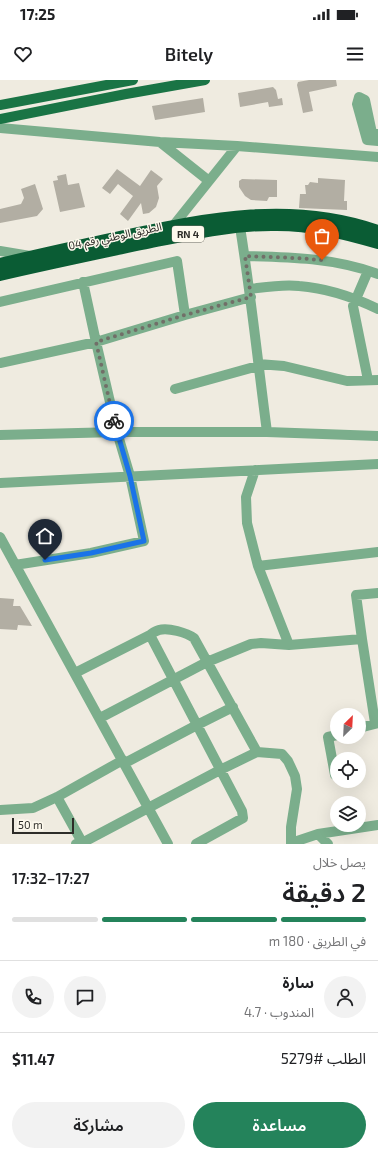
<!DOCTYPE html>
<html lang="ar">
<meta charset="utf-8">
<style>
:root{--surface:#fff;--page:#f2f2f2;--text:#202124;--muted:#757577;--line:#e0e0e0;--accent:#24835b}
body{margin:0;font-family:"Exo 2","Noto Sans Arabic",sans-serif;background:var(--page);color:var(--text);direction:rtl;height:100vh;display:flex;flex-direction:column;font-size:15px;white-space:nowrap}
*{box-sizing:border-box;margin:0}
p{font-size:13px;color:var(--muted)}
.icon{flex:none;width:22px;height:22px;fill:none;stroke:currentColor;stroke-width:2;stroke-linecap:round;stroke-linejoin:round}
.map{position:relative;height:764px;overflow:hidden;direction:ltr}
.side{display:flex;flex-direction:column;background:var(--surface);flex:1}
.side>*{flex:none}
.needle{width:26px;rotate:24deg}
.fabs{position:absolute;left:330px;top:628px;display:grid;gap:8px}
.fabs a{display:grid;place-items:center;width:36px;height:36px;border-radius:50%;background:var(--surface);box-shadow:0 4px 16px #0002;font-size:20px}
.scale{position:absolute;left:12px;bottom:10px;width:62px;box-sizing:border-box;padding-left:4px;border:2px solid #2d2c28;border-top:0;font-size:11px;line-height:14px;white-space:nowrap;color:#2d2c28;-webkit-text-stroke:3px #fdf9ed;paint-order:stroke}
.pin{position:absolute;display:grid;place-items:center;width:34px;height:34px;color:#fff;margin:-41px -17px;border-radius:50% 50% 50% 0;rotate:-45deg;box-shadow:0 0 4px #0007}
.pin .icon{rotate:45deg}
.courier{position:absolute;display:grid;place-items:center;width:40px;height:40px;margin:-20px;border:3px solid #1a73e8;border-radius:50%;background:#fff;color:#222;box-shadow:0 1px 5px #0007}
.headline em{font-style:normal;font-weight:600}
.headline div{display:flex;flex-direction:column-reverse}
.headline{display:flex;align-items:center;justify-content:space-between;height:68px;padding:0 12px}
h1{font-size:26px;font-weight:600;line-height:30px}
.bar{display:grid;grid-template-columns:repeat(4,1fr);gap:6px 4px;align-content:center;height:48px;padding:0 12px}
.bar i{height:5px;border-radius:3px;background:var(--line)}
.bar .on{background:var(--accent)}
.bar p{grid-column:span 4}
.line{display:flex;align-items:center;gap:10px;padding:0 12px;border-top:1px solid var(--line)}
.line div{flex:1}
.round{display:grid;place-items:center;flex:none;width:42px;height:42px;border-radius:21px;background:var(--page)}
.button{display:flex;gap:8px;margin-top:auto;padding:8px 12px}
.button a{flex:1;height:46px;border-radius:24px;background:var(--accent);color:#fff;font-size:16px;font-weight:600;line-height:46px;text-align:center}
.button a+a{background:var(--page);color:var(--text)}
.status{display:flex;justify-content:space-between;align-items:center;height:28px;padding:0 20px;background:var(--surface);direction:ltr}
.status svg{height:11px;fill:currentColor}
header{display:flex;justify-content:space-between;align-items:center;height:52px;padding:0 12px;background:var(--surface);font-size:18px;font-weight:600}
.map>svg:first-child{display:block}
</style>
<div class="status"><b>17:25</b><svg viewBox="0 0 49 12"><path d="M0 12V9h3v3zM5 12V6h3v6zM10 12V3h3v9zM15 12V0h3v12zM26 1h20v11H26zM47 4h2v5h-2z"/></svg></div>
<header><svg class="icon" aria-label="menu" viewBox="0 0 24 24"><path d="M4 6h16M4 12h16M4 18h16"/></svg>Bitely<svg class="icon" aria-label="heart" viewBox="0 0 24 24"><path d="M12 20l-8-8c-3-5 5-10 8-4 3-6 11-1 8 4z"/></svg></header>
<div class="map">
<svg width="378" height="764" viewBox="0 0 378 764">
<rect width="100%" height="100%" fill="#efebe0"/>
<path fill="#b2aea3" d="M 309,0 L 336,0 L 337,6 L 309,12 L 313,31 L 303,33 L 297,5 L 298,2 Z
M 273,7 L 276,10 L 278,19 L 282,18 L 283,25 L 269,27 L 268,22 L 240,27 L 238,13 Z
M 203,18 L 205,32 L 155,40 L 152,26 Z
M 117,89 L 140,106 L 151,90 L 163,99 L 157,106 L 159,118 L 156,127 L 149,133 L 143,134 L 141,123 L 128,141 L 120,134 L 133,116 L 118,104 L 110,114 L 102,108 Z
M 66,94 L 68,105 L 79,103 L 85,127 L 60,132 L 53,101 L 58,100 L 57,96 Z
M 318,98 L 345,100 L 344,121 L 347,121 L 347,130 L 299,128 L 300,114 L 306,114 L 305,105 L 308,105 L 310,102 L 318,103 Z
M 242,99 L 277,100 L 277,117 L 269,117 L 267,121 L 251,120 L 245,116 L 239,107 L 239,101 Z
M 35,104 L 43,129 L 37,136 L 0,143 L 0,129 L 21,124 L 24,118 L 21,109 Z
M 0,518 L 14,519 L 13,526 L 20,526 L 32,546 L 18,545 L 17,550 L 0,549 Z"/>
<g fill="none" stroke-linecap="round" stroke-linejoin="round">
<path stroke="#7bae8c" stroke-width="10" d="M 0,48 L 160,62 L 237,66 L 378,77
M 378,54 L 372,53 L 365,20 L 359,17 L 357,24 L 367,60 L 378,61
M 160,62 L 209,101
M 173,146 L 237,66
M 240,147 C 251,215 258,284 267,352
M 0,171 L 30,176
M 245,176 C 290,177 335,178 378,194
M 250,209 C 266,207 283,204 299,206 C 326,208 353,217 378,229
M 0,222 L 177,181 L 185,235
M 0,283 L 96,262 L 185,235 L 251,217
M 258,284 L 284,286 L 347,301 L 378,300
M 368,300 L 353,226 L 368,191
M 175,309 L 258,286
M 0,355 L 117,352 L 267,352 L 378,356
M 255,390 L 246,417 L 247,443 L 258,486 L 289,565
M 0,403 L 378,384
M 0,457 L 168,764
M 15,485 L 91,473 L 144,461 L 130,396 L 117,352 L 96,262 L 83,202
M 258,486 L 378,472
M 150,555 C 152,553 156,551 159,550 C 168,547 187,553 194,558 L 257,672
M 362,559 L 375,643
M 75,593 L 150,555 L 242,731 L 243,738 L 196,764
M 100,638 L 207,582 L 251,564 L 261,563 L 289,565 L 362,559 L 356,515 L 378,513
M 359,648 L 378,643
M 125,683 L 197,645 L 233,627
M 335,695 L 328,657 L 337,655
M 57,717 L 83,764
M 0,730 L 33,728 L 57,717 L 123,680
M 318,754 L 328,764
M 291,763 L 318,754 L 378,745
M 76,764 L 82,763 L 220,690 L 257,672 L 282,674 L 288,681 L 295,696 L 297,709 L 291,747 L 291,764"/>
<path stroke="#1a7445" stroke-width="10" d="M 0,25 L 133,0
M 0,39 L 126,14 L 205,0"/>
<path stroke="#0a5c34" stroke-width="12" d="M 0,184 C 41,174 83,165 124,156 C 210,138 292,121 378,151
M 0,195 C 47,184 95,174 142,164 C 186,155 232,144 277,145 C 312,145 344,153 378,163"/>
</g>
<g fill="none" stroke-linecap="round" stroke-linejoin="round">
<path stroke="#716f68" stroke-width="4" stroke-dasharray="0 7.2" d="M 114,341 L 96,262 L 185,235 L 251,217 L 245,176 L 295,178 L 322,180"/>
<path stroke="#1a73e8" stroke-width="5" d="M 45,480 L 91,473 L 144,461 L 130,396 L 114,341"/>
</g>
<g text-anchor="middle" stroke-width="3" stroke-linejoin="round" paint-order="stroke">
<rect fill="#fdf9ed" stroke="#6b6a63" stroke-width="1" x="172" y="146" width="32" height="16" rx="3"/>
<g font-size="10" font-weight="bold" fill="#2d2c28">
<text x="188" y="158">RN 4</text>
</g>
<g font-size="11" fill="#2d2c28" stroke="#fdf9ed">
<text transform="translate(115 156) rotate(-12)" y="4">الطريق الوطني رقم 04</text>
</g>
</g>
</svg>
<div class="fabs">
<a><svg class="needle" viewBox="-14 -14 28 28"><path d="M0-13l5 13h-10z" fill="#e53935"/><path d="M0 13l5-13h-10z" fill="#757577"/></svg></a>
<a><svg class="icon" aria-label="locate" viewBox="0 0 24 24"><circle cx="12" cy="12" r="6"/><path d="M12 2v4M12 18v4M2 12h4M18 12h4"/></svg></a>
<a><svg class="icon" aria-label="layers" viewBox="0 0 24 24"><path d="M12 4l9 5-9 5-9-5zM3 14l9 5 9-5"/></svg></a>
</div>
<div class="scale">50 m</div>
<div class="pin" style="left:322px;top:180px;background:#ea580c"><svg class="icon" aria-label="bag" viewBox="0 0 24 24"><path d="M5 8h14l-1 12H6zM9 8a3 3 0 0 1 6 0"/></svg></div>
<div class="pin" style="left:45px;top:480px;background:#1f2937"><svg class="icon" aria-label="home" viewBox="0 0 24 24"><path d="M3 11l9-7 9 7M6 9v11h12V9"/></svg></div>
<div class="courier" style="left:114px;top:341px"><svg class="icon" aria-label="bike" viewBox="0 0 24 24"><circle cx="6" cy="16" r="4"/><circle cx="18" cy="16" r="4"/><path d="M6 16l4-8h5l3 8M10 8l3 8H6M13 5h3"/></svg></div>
</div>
<section class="side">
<div class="headline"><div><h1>2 دقيقة</h1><p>يصل خلال</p></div><em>17:27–17:32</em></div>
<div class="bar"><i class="on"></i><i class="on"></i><i class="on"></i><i></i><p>في الطريق · 180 m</p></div>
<div class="line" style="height:72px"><a class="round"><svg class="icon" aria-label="person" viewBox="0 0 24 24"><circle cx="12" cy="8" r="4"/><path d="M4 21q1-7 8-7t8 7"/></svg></a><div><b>سارة</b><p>المندوب · 4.7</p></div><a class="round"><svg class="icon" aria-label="chat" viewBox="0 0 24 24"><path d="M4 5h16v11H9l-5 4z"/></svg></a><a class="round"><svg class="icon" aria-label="phone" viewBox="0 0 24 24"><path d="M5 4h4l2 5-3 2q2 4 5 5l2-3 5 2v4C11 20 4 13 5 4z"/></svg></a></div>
<div class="line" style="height:52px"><div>الطلب #5279</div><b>$11.47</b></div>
<div class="button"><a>مساعدة</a><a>مشاركة</a></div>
</section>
